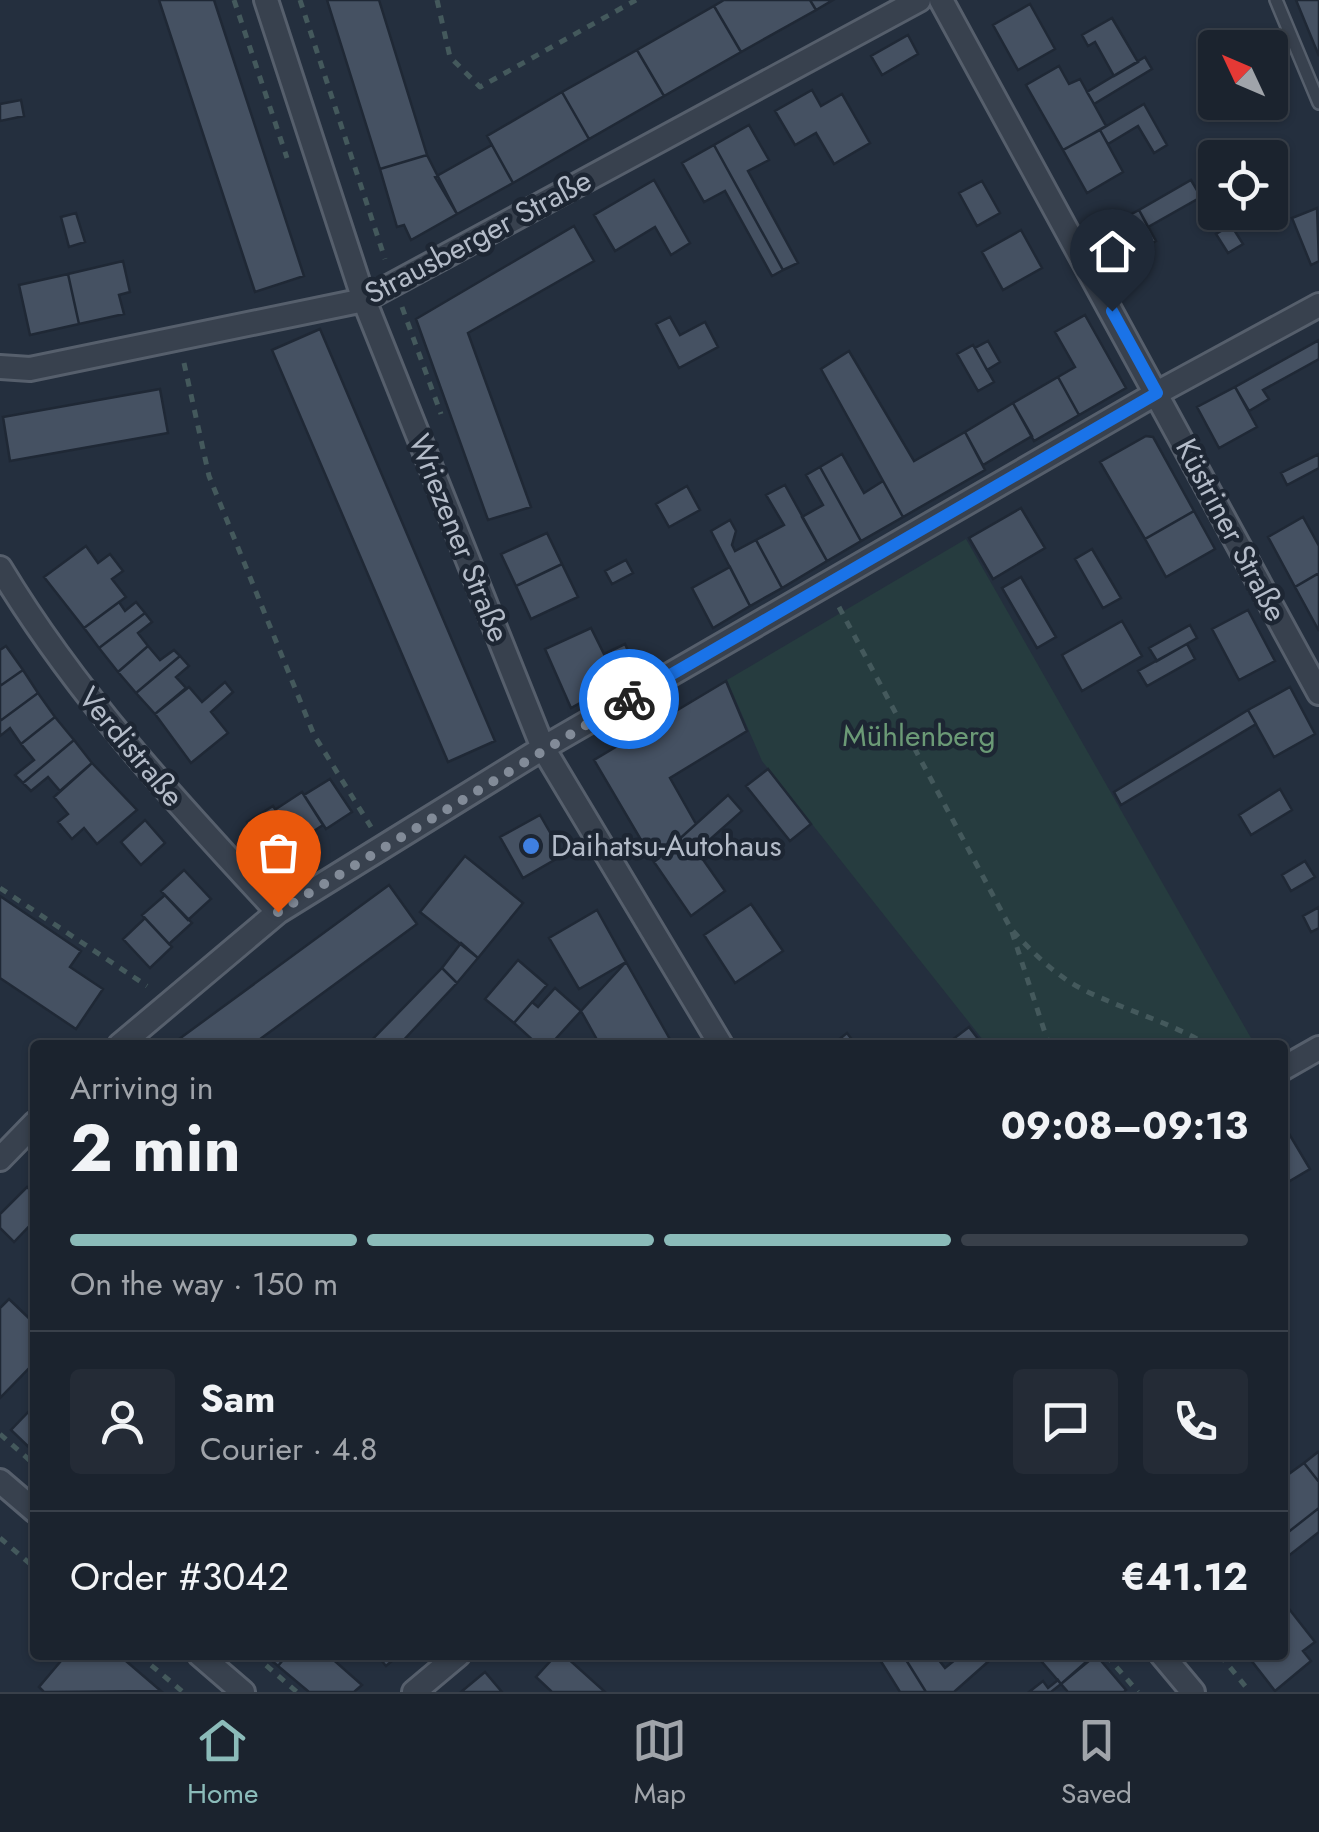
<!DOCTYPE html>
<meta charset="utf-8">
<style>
:root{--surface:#1b232e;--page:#242b36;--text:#f1f3f6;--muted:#a0a4aa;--line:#39404a;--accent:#8bbbb9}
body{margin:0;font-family:Jost,sans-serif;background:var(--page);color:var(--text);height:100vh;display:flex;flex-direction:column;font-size:38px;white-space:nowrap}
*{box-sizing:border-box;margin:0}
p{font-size:32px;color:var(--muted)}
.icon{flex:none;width:55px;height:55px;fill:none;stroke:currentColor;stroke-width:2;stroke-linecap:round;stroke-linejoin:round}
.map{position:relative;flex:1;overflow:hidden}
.drawer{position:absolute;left:30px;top:1040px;width:1258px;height:620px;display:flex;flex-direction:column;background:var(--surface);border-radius:10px;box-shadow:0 2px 8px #0004,0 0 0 2px var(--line)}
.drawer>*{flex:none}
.needle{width:65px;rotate:314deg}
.fabs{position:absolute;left:1198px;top:30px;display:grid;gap:20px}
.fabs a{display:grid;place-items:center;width:90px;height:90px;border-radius:10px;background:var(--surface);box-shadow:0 2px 8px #0004,0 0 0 2px var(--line);font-size:50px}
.pin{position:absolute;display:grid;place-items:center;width:85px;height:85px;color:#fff;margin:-102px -42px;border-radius:50% 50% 50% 0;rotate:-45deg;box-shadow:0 0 10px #0007}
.pin .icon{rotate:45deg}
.courier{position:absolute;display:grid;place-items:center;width:100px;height:100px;margin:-50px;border:8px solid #1a73e8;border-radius:50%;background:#fff;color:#222;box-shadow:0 2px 12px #0007}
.headline em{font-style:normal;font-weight:700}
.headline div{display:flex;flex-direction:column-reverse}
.headline{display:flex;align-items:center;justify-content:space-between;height:170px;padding:0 40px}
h1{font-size:65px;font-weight:700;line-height:75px}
.bar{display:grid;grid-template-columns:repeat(4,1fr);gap:15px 10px;align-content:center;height:120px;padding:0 40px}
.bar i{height:12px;border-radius:8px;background:var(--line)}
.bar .selected{background:var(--accent)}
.bar p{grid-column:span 4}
.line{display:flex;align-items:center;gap:25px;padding:0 40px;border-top:2px solid var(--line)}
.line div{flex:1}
.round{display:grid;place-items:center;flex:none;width:105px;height:105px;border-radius:10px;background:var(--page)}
.dock{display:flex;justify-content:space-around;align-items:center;height:140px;border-top:2px solid var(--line);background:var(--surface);font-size:28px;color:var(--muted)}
.dock a{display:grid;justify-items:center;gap:5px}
.dock .selected{color:var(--accent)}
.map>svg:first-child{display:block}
</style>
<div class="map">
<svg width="1319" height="1692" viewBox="0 0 1319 1692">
<rect width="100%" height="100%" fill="#242f3e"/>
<path fill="#263c3f" d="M 966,539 L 1255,1045 L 987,1045 L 762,761 L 727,680 Z"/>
<path fill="#455162" stroke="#1f2835" stroke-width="2.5" d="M 159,0 L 214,0 L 304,276 L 255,292 Z
M 327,0 L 379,0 L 427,155 L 380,169 Z
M 724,0 L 810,0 L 816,10 L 741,52 L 714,6 Z
M 810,0 L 833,0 L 816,10 Z
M 1296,0 L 1319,0 L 1319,56 Z
M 1030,4 L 1055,49 L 1018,70 L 993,25 Z
M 714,6 L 741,52 L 664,96 L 637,50 Z
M 1112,18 L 1138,62 L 1114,76 L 1095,42 L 1088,46 L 1082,35 Z
M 908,35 L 918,54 L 882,75 L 871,56 Z
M 637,50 L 664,96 L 589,139 L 562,92 Z
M 1145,57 L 1152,69 L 1094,104 L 1087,92 Z
M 1059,66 L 1069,84 L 1080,79 L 1106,126 L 1063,150 L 1026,85 Z
M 812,90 L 821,106 L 842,94 L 870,143 L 834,164 L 816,133 L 795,145 L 775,111 Z
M 562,92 L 589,139 L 513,183 L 487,136 Z
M 21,100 L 24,116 L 0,121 L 0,104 Z
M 1144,104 L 1167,145 L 1154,153 L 1138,126 L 1108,144 L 1100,130 Z
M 749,125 L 769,160 L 748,171 L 798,263 L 783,270 L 714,145 Z
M 1100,130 L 1123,172 L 1087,193 L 1063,150 Z
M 492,145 L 513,183 L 457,214 L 435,177 Z
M 714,145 L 783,270 L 772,276 L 725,191 L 704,202 L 682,163 Z
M 427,155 L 457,214 L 411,240 L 404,225 L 397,227 L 380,169 Z
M 654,180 L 690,243 L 671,255 L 655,227 L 615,251 L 594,215 Z
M 1191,180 L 1201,197 L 1148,227 L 1139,210 Z
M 982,181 L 1000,213 L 977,226 L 959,193 Z
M 1317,208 L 1319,261 L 1311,265 L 1292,218 Z
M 1139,210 L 1156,241 L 1124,259 L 1106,228 Z
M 76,213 L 85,242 L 69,247 L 61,217 Z
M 1231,225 L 1243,244 L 1228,253 L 1216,234 Z
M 574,226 L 594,261 L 468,333 L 531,507 L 488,520 L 416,319 Z
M 1021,230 L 1042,268 L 1003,290 L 982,252 Z
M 1142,249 L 1148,260 L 1127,272 L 1121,261 Z
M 123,261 L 130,292 L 119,295 L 124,314 L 79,324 L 68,274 Z
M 68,274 L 79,324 L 30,335 L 19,285 Z
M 1085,315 L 1126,388 L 1079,415 L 1058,377 L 1075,367 L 1055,332 Z
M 670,317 L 680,335 L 705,322 L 718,347 L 679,368 L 656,324 Z
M 320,329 L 495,741 L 448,762 L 272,350 Z
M 1319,340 L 1319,359 L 1263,390 L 1269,399 L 1249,411 L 1235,387 Z
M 988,341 L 1000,362 L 987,370 L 975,348 Z
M 973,345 L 994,382 L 978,391 L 957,354 Z
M 849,351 L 914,461 L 965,432 L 985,470 L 903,517 L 821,369 Z
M 1058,377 L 1079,415 L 1034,441 L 1013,403 Z
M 1235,387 L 1257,427 L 1219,448 L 1197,407 Z
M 160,389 L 168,433 L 10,461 L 3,417 Z
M 1013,403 L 1032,436 L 983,465 L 965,432 Z
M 1146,436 L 1153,437 L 1194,511 L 1145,539 L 1100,462 Z
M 842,454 L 864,493 L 883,481 L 903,517 L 861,541 L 820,467 Z
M 1319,454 L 1319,468 L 1287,485 L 1281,473 Z
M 820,467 L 861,541 L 827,561 L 802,517 L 823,505 L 806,475 Z
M 785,485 L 827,561 L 782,588 L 756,540 L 784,525 L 766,495 Z
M 687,486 L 700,510 L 669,527 L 656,504 Z
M 1021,508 L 1045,548 L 993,579 L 969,538 Z
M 1194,511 L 1215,549 L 1166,577 L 1145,539 Z
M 1303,517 L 1319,546 L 1319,573 L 1295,587 L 1268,537 Z
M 730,520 L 736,531 L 732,545 L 735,551 L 756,540 L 782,588 L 750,606 L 711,531 Z
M 547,533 L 562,564 L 516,586 L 501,554 Z
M 86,546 L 98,563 L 110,554 L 123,571 L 112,579 L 126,597 L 84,628 L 44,577 Z
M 1092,549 L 1121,598 L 1103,608 L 1075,559 Z
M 626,560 L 633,573 L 612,584 L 605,571 Z
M 562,564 L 578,597 L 531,619 L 516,586 Z
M 730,567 L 750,606 L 713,628 L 692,588 Z
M 1319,573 L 1319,631 L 1295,587 Z
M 1021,577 L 1056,637 L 1037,648 L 1002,588 Z
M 119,602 L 125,611 L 136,602 L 145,613 L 99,648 L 84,628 Z
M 1248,610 L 1275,661 L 1239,680 L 1212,629 Z
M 145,613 L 152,622 L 138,633 L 148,646 L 118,672 L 99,648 Z
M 1122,621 L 1142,656 L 1082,691 L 1062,655 Z
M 1190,625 L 1197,638 L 1157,661 L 1149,648 Z
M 591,628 L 604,654 L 625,644 L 637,671 L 571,708 L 545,649 Z
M 1187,644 L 1195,659 L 1147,686 L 1138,671 Z
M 6,646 L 23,670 L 0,686 L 0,650 Z
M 148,646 L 160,660 L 174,650 L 180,656 L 136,693 L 118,672 Z
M 180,656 L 189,666 L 176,677 L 186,688 L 155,714 L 136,693 Z
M 23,670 L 38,693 L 0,721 L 0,686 Z
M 726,681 L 747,731 L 670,778 L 696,824 L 654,862 L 594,760 Z
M 225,682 L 233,692 L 211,712 L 228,733 L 191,763 L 155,714 L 189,687 L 202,702 Z
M 1290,687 L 1315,734 L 1274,757 L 1248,710 Z
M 38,693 L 55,717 L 21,744 L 10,728 L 0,736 L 0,721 Z
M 1248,710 L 1256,724 L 1121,805 L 1114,792 Z
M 55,717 L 74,740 L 23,783 L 15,775 L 34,760 L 21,744 Z
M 74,740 L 92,763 L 60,791 L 48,777 L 31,791 L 23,783 Z
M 92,763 L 137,810 L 97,844 L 84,828 L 72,839 L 58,822 L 68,814 L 54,797 Z
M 768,769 L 811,824 L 790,841 L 746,786 Z
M 330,779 L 352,812 L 326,829 L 304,795 Z
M 1280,789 L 1292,810 L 1251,835 L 1239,815 Z
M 302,792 L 323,825 L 297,842 L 276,809 Z
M 728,795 L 742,811 L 697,851 L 725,891 L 691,916 L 654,862 Z
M 273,806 L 295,839 L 269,855 L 247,822 Z
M 540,815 L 563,855 L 523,878 L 500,837 Z
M 145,820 L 165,843 L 141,865 L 121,842 Z
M 465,856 L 523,903 L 478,958 L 420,912 Z
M 1305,861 L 1315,877 L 1291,891 L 1282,875 Z
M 184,870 L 211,899 L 188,920 L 161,891 Z
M 389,885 L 417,924 L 252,1045 L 177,1045 L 175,1042 Z
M 165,895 L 192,923 L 169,944 L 142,915 Z
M 0,896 L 81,951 L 70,967 L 103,989 L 76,1029 L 0,978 Z
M 751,904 L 783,951 L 735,983 L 704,935 Z
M 1319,907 L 1319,928 L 1311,932 L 1303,916 Z
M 597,910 L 626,962 L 579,989 L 549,938 Z
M 145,918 L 172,947 L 150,968 L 123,939 Z
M 461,943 L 478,958 L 457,983 L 442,968 Z
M 518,960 L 547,985 L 514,1023 L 485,999 Z
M 626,962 L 667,1034 L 673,1045 L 600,1045 L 581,1011 Z
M 442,968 L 457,983 L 399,1045 L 367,1045 Z
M 555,988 L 581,1011 L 550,1045 L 538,1045 L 514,1023 L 532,1002 L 538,1007 Z
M 969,1027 L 982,1044 L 956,1045 L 952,1040 Z
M 847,1033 L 856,1045 L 832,1045 Z
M 1282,1122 L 1310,1169 L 1288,1182 L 1282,1173 Z
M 27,1187 L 35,1194 L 35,1220 L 14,1242 L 0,1228 L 0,1214 Z
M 9,1299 L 35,1324 L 35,1362 L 0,1398 L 0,1308 Z
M 35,1405 L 35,1453 L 11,1430 Z
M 1318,1452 L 1319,1453 L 1319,1482 L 1304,1463 Z
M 1304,1463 L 1319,1482 L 1319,1508 L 1282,1537 L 1282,1479 Z
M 1319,1508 L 1319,1532 L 1282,1561 L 1282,1537 Z
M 1286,1605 L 1315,1642 L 1303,1651 L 1311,1661 L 1275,1691 L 1247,1655 L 1282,1655 Z
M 66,1655 L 119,1655 L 161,1691 L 44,1692 L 39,1687 Z
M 265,1655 L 287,1655 L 278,1666 Z
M 287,1655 L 328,1655 L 362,1685 L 354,1692 L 309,1692 L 278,1666 Z
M 377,1655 L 399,1655 L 386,1666 Z
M 556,1655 L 564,1655 L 605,1692 L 552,1692 L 536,1677 Z
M 877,1655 L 903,1655 L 926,1692 L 900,1692 Z
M 903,1655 L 935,1655 L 945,1668 L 961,1655 L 986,1655 L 990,1660 L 954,1692 L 926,1692 Z
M 1036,1655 L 1094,1655 L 1061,1684 Z
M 1096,1655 L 1126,1690 L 1124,1692 L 1068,1692 L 1061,1684 Z
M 485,1672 L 502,1692 L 461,1692 Z
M 1058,1680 L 1061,1684 L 1051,1692 L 1029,1692 L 1043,1681 L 1048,1688 Z"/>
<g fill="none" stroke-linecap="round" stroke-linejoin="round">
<g stroke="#565f6c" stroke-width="16">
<path id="lane" d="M 1276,0 L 1319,103"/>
</g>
<g stroke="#565f6c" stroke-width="28">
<path id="street" d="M 266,0 L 364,300 L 543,748 L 721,1045
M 941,0 L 1319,693
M 0,367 L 30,369 L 364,300 L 919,0
M 0,568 C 77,696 177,803 278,912
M 120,1045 L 278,912 L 383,847 L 543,748 L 1157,393 L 1319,305
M 1282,1069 L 1319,1048
M 0,1159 L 35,1123
M 0,1481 L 35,1511
M 200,1655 L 243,1692
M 1162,1655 L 1193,1692
M 414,1692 L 458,1655"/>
</g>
<path stroke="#44595c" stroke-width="5" stroke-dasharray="8 8" stroke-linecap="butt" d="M 234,0 L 287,158
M 300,0 L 385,259
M 437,0 L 450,57 L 480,87 L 636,0
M 402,307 L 441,414
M 184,363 L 209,476 L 314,735 L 371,827
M 839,607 L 1011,929 L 1049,1045
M 0,888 L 147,986
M 1013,931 C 1034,954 1057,977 1086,991 C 1127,1011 1167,1021 1208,1045
M 83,1045 L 95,1035
M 0,1434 L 35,1465
M 0,1538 L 35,1568
M 139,1655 L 183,1692
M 254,1655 L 297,1692
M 1106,1655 L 1138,1692
M 1220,1655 L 1250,1692"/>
<use href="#lane" stroke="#38414e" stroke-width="11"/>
<use href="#street" stroke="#38414e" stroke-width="22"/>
</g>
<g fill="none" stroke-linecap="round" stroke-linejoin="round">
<path stroke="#828b98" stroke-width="10" stroke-dasharray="0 18" d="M 278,912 L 629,699"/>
<path stroke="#1a73e8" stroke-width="12" d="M 629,699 L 1157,393 L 1112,311"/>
</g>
<circle fill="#3f7fe0" stroke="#1d2633" stroke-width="4" cx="531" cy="846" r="10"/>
<g text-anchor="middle" stroke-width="9" stroke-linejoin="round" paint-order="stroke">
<g font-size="30" fill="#b4bcc9" stroke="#1d2633">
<text transform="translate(478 237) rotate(-28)" y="10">Strausberger Straße</text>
<text transform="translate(1231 530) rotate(62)" y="10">Küstriner Straße</text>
<text transform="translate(459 538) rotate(68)" y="10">Wriezener Straße</text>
<text transform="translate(131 747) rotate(50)" y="10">Verdistraße</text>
</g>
<g font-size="30" fill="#6b9a76" stroke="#1d2633">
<text x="919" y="746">Mühlenberg</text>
</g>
<g font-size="30" fill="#b4bcc9" stroke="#1d2633" text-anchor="start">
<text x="551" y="856">Daihatsu-Autohaus</text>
</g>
</g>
</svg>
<div class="fabs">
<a><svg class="needle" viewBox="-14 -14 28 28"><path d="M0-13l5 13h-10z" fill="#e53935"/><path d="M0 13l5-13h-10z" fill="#a0a4aa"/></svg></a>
<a><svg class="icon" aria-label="locate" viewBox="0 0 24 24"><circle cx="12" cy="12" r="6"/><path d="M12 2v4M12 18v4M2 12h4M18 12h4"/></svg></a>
</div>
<div class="pin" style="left:278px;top:912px;background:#ea580c"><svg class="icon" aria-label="bag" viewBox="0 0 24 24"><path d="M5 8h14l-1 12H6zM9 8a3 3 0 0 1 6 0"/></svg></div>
<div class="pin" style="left:1112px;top:311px;background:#1f2937"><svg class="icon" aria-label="home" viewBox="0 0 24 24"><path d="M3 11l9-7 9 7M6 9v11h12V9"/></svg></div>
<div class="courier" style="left:629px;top:699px"><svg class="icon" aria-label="bike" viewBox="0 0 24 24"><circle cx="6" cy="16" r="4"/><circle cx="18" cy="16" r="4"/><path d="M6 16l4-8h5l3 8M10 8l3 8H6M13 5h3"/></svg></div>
<section class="drawer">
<div class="headline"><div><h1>2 min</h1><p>Arriving in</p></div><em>09:08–09:13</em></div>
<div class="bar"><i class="selected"></i><i class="selected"></i><i class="selected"></i><i></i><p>On the way · 150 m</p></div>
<div class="line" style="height:180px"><a class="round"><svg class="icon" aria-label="person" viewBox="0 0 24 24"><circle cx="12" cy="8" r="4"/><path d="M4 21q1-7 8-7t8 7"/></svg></a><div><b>Sam</b><p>Courier · 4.8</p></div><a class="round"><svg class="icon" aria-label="chat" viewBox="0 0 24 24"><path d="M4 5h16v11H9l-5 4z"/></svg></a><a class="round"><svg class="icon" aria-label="phone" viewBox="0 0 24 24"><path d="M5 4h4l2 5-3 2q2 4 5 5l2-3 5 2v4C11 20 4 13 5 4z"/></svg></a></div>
<div class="line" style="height:130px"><div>Order #3042</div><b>€41.12</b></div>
</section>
</div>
<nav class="dock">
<a class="selected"><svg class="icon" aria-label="home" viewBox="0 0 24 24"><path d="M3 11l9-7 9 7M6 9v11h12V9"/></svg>Home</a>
<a><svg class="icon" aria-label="map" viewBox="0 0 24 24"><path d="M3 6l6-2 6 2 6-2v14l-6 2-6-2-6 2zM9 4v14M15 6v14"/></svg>Map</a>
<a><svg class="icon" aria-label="saved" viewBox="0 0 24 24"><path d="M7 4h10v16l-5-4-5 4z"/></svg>Saved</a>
</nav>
